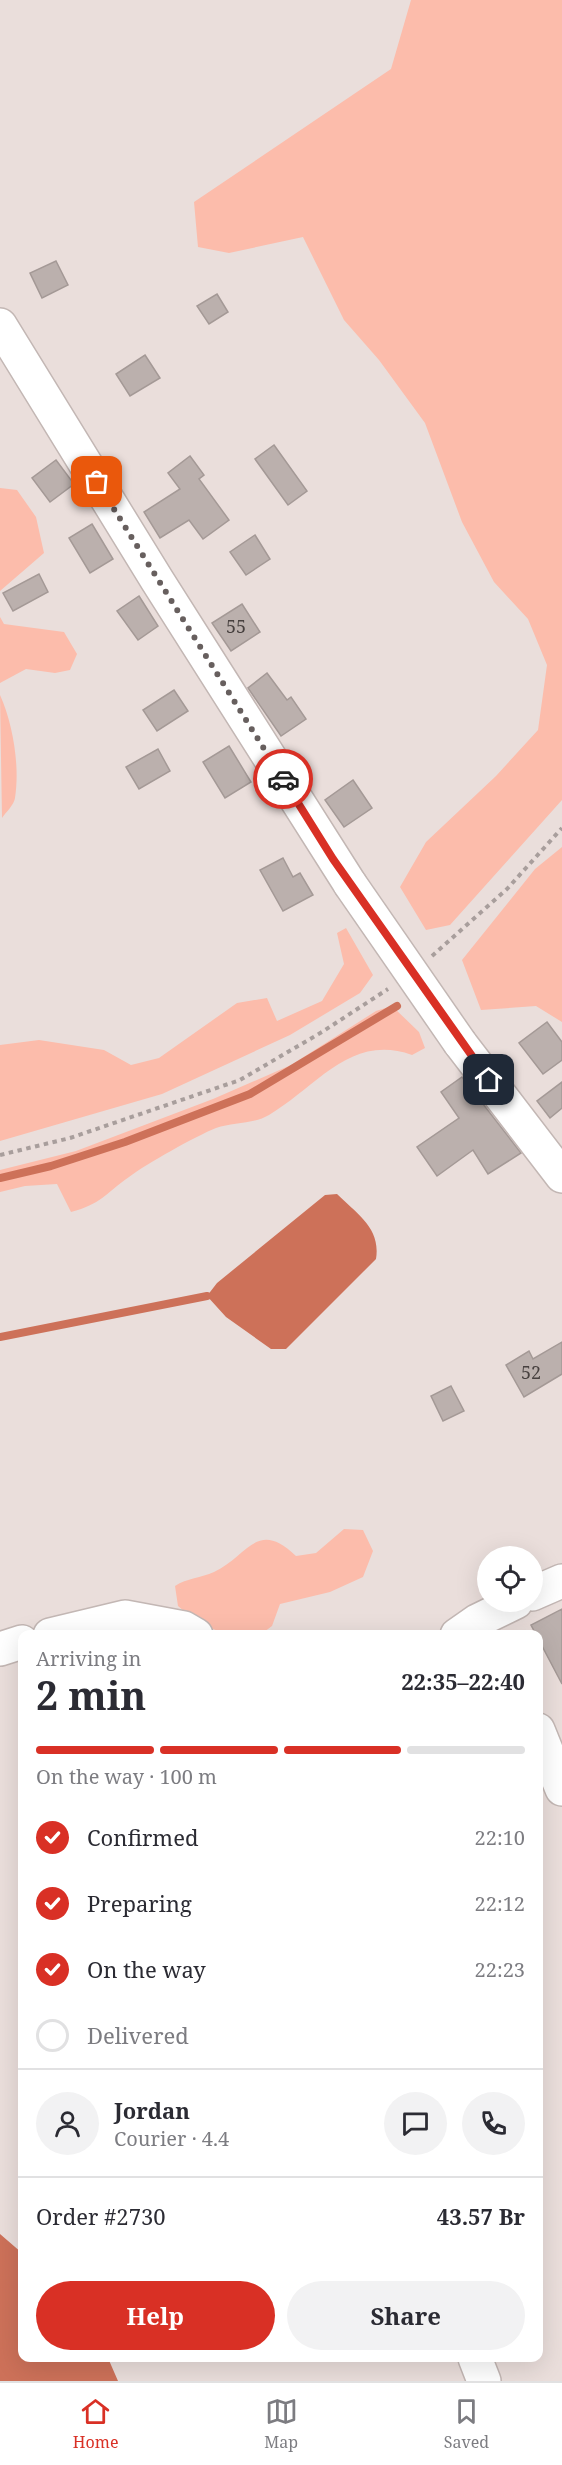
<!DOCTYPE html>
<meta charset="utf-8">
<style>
:root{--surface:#fff;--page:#f2f2f3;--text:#2b2b33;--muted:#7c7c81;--line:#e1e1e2;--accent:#d93025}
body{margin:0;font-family:"Noto Serif",serif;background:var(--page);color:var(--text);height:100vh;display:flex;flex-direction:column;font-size:22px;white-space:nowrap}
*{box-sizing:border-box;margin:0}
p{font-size:20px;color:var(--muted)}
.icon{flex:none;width:33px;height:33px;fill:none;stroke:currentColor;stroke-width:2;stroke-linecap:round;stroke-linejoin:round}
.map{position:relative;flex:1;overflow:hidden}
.details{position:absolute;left:18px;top:1630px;width:525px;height:732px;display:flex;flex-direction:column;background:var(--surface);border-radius:12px;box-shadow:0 6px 24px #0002}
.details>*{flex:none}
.buttons{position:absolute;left:477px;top:1546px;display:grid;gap:12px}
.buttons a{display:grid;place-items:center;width:66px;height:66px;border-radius:50%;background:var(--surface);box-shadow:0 6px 24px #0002;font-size:30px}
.pin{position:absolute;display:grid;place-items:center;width:51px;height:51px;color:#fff;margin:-26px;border-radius:12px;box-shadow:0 3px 9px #0006}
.courier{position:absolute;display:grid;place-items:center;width:60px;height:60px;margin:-30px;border:4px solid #d93025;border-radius:50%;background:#fff;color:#222;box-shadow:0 2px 8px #0007}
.summary em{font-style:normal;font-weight:700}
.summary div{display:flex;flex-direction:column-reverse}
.summary{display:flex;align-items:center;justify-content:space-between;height:102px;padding:0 18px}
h1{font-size:39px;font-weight:700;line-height:45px}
.bar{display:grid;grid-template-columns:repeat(4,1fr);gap:9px 6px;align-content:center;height:72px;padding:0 18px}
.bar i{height:8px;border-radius:4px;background:var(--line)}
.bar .on{background:var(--accent)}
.bar p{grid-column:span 4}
.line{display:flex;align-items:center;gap:15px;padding:0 18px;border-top:2px solid var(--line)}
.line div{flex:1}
.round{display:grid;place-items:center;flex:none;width:63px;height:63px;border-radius:32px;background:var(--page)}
ol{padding:0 18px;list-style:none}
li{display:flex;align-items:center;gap:18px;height:66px}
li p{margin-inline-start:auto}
li .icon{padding:6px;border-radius:50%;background:var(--accent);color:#fff;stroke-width:4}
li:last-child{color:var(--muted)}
li i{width:33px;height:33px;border:3px solid var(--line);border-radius:50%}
.cta{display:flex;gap:12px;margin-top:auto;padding:12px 18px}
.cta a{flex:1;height:69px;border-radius:36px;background:var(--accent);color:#fff;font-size:24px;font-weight:700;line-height:69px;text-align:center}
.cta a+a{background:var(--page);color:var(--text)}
.tab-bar{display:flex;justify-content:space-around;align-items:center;height:84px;border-top:2px solid var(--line);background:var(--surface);font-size:16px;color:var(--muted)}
.tab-bar a{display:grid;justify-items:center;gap:3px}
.tab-bar .on{color:var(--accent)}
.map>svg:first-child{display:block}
</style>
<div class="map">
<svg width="562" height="2381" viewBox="0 0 562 2381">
<rect width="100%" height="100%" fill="#eadedb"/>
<path fill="#fcbcab" d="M 411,0 L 562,0 L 562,800 L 450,925 L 426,930 L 400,887 L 426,842 L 496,776 L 538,730 L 547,665 L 528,619 L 494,582 L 462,522 L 425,423 L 379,360 L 344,320 L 303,237 L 229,253 L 198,247 L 194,202 L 391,69 Z
M 0,488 L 17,490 L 36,517 L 44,553 L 0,591 Z
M 0,617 L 4,624 L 64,632 L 77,654 L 70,670 L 55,673 L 26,669 L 0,683 Z
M 0,695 C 13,724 20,766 15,798 C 14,805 6,812 2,818 Z
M 562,847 L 562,1022 L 536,1006 L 481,1010 L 462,960 L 535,869 Z
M 346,928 L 373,975 L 360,993 L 290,1035 L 162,1094 L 0,1141 L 0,1045 L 39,1040 L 104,1050 L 131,1065 L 159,1058 L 237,1003 L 267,998 L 277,1021 L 322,1001 L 344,964 L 337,933 Z
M 392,1006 L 419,1032 L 425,1048 L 412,1055 C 350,1033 317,1087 269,1115 C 254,1124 233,1122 216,1128 C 196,1136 146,1164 129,1177 C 105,1194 101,1204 71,1212 L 57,1184 L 25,1186 L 0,1192 L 0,1170 L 76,1151 L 213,1099 L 291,1065 L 376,1011 Z
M 344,1529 L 363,1530 L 373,1551 L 363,1577 L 330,1592 L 280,1604 L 272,1626 L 260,1635 L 228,1635 L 198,1623 L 178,1606 L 175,1586 C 187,1578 201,1578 214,1572 C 248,1556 257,1518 296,1556 L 316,1553 Z"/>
<path fill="#cd7159" d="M 337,1194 C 357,1214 381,1228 376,1259 L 286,1349 L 271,1349 L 226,1317 L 207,1296 L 217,1283 L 325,1195 Z
M 0,2234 L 22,2253 L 22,2358 L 108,2358 L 118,2381 L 0,2381 Z"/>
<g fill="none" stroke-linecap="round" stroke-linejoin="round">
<path stroke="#cd7159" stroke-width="8" d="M 0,1178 L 51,1166 L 125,1142 L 250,1094 L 397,1006
M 0,1337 L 207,1296"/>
</g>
<path fill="#bbb0ad" stroke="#a49996" stroke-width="1.5" d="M 56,261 L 68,285 L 42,298 L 30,273 Z
M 217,294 L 228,312 L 209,324 L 197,306 Z
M 145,355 L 160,378 L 130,396 L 116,374 Z
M 274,445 L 307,491 L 288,505 L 255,459 Z
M 190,456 L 204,475 L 199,479 L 229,520 L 203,539 L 189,520 L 160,538 L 144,512 L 180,489 L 168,473 Z
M 56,460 L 74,484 L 50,502 L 32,478 Z
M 92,524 L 113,559 L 90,573 L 69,538 Z
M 255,535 L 270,559 L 246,575 L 230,552 Z
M 39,574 L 48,592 L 13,611 L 3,593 Z
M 139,596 L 158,626 L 138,640 L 117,611 Z
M 242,604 L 260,632 L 231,651 L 212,623 Z
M 267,673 L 287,700 L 291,697 L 306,719 L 281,736 L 248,688 Z
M 174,690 L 188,711 L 157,731 L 143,710 Z
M 229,746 L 251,782 L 225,798 L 203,762 Z
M 158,749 L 170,771 L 139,789 L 126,767 Z
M 353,780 L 372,808 L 344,827 L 325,800 Z
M 283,858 L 293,877 L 300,873 L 313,895 L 283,911 L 260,870 Z
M 547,1022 L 562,1042 L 562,1060 L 543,1074 L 519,1043 Z
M 462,1077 L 521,1153 L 488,1174 L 473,1150 L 437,1176 L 417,1147 L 459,1118 L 441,1092 Z
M 562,1082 L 562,1108 L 550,1118 L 537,1101 Z
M 562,1342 L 562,1374 L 524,1397 L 506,1365 L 529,1351 L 533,1359 Z
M 451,1386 L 464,1411 L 443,1421 L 431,1396 Z
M 562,1609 L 562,1684 L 531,1625 Z"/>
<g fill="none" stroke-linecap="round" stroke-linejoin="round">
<g stroke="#c3b7b4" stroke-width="36">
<path id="minor" d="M 0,325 L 157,580 L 350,884
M 460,1043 L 562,1176
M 532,1594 L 562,1581
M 50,1635 L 125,1617 L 184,1628 L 196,1635
M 457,1635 L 477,1621 L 516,1602
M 0,1649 L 22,1642
M 538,1730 L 562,1789
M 475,2358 L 484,2381"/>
</g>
<path stroke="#a89e9c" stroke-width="4" stroke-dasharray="4.5 4.5" stroke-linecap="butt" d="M 432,956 L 507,889 L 562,828
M 0,1155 L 70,1138 L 240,1080 L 322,1032 L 388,989"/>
<use href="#minor" stroke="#fff" stroke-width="33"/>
<g stroke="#c3b7b4" stroke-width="36" stroke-linecap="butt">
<path id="minor-bridge" d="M 350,884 L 460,1043"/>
</g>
<use href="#minor-bridge" stroke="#fff" stroke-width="33"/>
</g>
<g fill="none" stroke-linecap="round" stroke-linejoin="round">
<path stroke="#675f5e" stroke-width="6" stroke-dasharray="0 10.8" d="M 97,482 L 283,779"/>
<path stroke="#d93025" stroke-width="8" d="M 283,779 L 333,859 L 489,1080"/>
</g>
<g text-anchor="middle" stroke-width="4.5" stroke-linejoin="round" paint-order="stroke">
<g font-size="18" fill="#47403f">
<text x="236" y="633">55</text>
<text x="531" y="1379">52</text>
</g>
</g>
</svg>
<div class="buttons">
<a><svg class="icon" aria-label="locate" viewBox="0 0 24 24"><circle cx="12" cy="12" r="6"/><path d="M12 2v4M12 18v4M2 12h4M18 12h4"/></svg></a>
</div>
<div class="pin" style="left:97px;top:482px;background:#ea580c"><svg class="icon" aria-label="bag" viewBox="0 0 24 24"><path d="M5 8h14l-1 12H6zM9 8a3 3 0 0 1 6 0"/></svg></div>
<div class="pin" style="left:489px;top:1080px;background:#1f2937"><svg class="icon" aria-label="home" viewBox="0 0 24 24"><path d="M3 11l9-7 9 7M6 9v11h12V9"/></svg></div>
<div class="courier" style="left:283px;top:779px"><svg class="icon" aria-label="car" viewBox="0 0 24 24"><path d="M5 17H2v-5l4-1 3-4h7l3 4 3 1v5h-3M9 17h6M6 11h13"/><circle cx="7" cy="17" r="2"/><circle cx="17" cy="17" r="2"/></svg></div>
<section class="details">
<div class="summary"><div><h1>2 min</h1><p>Arriving in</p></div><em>22:35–22:40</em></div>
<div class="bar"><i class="on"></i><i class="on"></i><i class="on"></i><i></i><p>On the way · 100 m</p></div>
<ol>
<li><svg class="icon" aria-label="check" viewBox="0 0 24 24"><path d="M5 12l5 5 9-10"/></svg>Confirmed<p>22:10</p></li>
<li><svg class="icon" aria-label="check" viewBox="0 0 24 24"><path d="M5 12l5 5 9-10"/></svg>Preparing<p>22:12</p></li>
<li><svg class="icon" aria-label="check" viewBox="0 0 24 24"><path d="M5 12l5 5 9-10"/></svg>On the way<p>22:23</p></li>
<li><i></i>Delivered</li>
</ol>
<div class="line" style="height:108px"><a class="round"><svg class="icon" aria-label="person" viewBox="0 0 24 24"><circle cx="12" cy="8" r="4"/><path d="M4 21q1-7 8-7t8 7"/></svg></a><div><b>Jordan</b><p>Courier · 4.4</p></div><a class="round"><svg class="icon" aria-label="chat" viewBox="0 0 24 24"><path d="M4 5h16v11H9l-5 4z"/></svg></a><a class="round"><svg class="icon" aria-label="phone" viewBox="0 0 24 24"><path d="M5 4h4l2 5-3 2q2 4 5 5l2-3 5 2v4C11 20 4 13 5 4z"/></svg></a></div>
<div class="line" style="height:78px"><div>Order #2730</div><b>43.57 Br</b></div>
<div class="cta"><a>Help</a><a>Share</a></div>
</section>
</div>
<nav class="tab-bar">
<a class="on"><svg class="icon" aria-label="home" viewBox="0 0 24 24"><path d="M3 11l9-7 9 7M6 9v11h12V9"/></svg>Home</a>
<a><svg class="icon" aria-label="map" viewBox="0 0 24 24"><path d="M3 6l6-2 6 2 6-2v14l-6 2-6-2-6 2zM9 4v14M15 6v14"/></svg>Map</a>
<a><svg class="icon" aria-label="saved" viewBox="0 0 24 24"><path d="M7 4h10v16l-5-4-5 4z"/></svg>Saved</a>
</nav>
